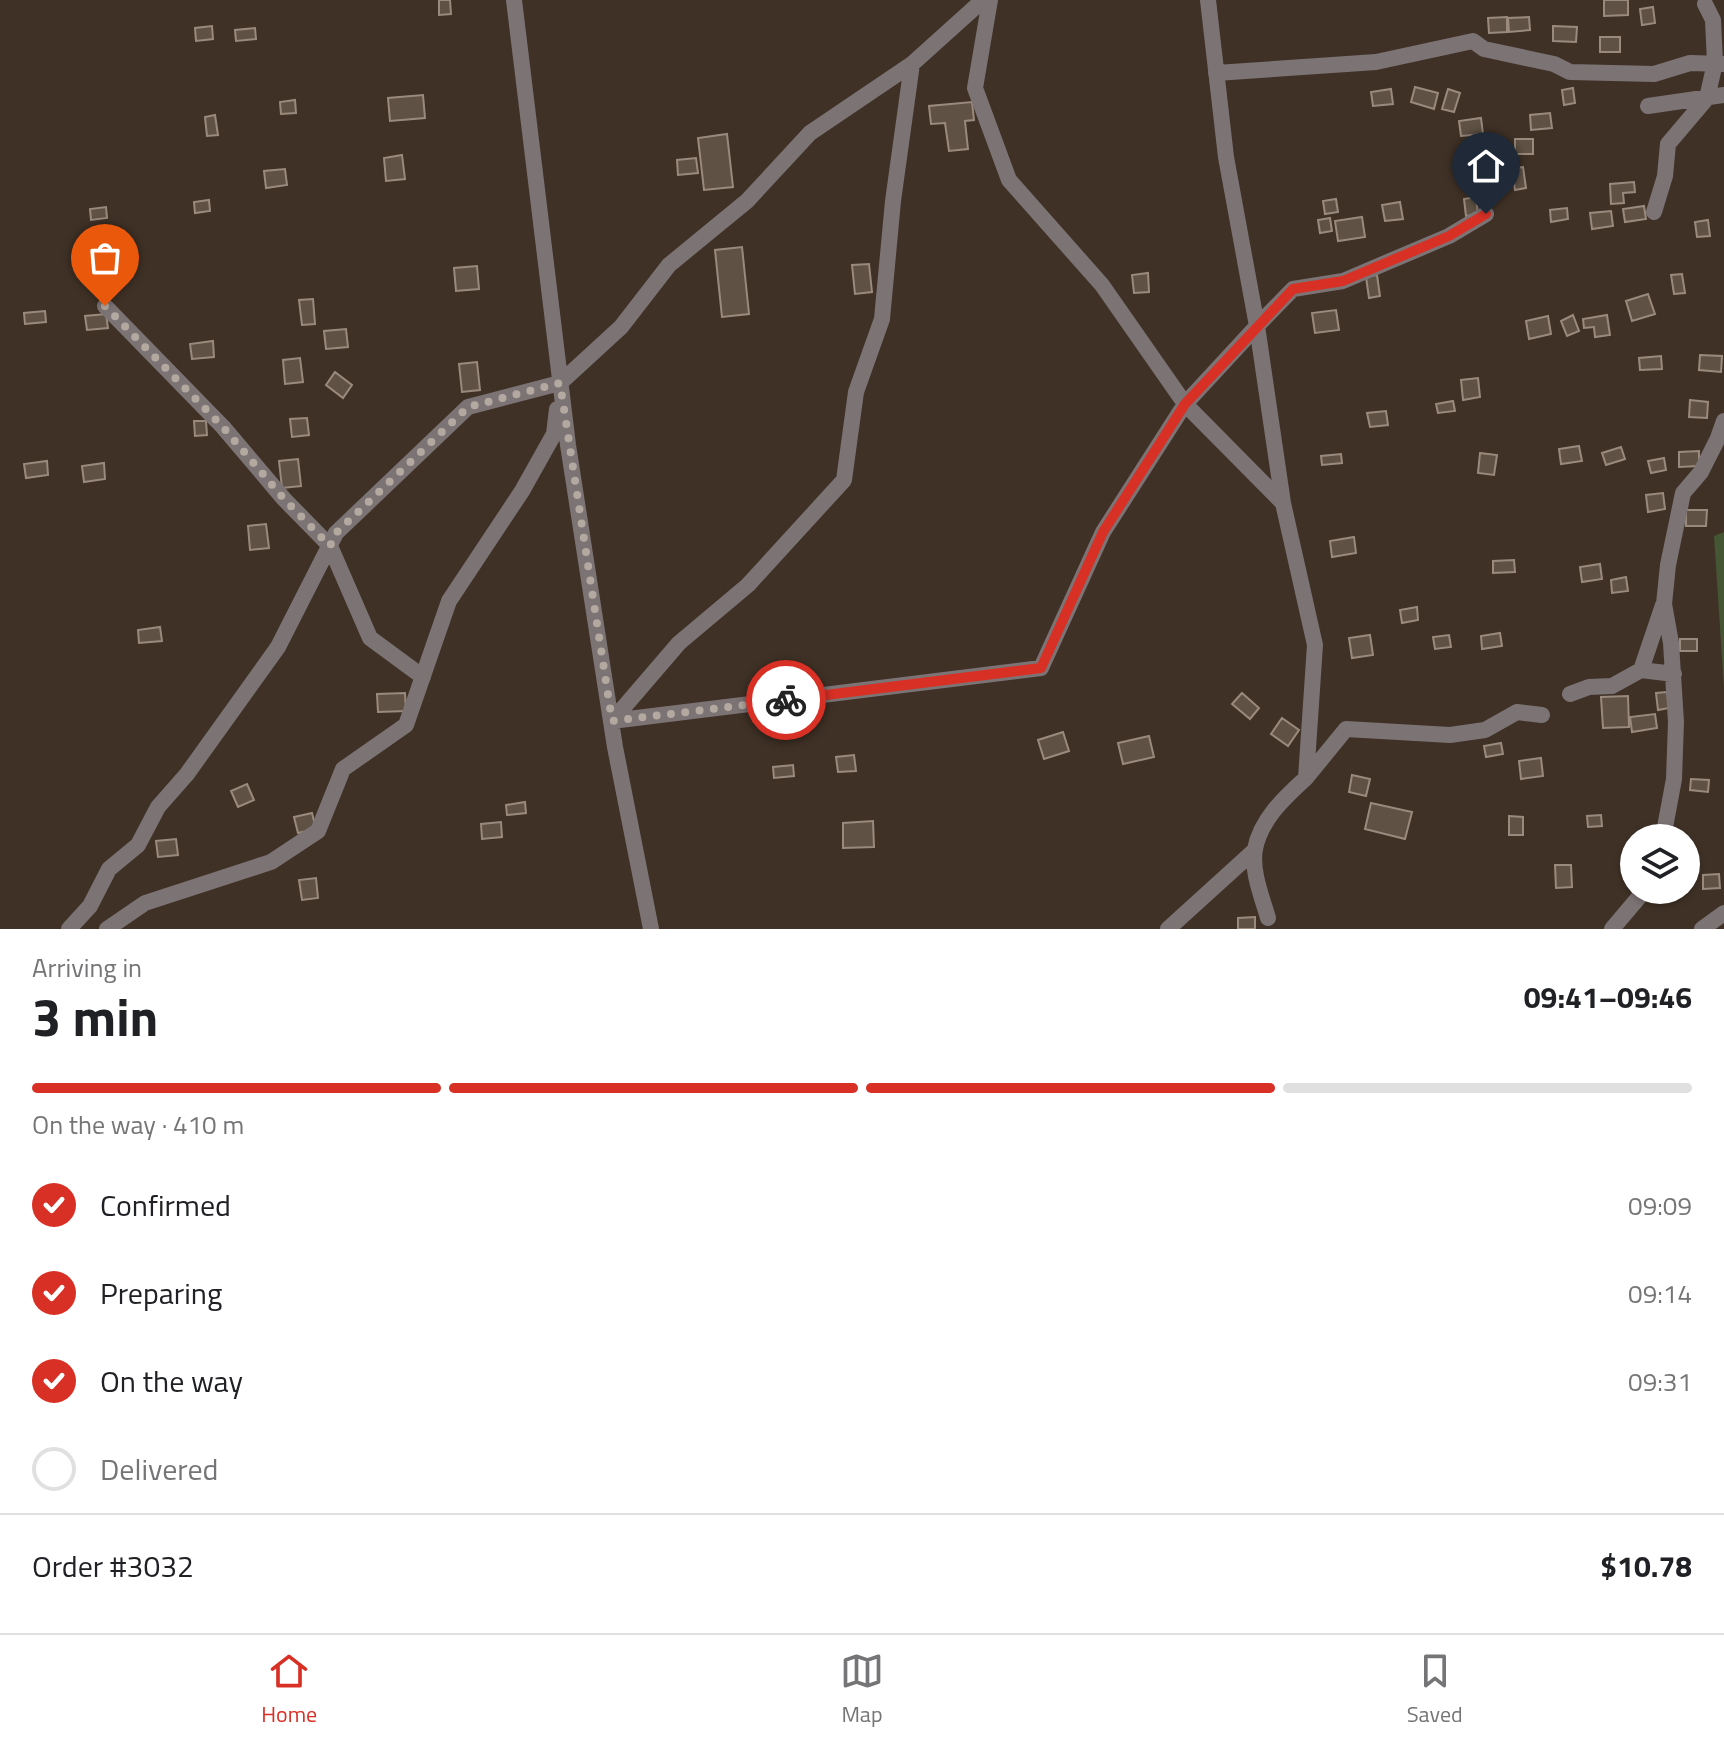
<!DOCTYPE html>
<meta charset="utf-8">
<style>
:root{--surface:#fff;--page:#f2f2f2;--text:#202124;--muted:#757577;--line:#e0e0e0;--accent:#d93025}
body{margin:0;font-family:"Titillium Web",sans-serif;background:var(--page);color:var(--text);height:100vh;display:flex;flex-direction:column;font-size:30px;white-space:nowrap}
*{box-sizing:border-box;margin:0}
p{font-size:26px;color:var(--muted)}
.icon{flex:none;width:44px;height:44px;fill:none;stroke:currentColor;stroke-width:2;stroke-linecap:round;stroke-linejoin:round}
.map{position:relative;height:929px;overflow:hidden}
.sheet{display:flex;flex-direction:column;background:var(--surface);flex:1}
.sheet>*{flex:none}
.buttons{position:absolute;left:1620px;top:824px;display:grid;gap:16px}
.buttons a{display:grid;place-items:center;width:80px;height:80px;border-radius:50%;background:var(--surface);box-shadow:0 2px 6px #0004;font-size:40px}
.pin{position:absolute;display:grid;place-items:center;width:68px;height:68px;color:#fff;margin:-82px -34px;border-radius:50% 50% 50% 0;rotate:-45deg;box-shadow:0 0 8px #0007}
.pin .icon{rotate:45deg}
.courier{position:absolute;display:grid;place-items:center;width:80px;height:80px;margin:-40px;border:6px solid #d93025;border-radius:50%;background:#fff;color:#222;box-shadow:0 2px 10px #0007}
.head em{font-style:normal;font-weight:700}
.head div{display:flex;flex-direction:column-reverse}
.head{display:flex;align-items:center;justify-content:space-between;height:136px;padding:0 32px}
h1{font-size:52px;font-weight:700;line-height:60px}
.bar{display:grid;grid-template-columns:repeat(4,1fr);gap:12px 8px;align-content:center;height:96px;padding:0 32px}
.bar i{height:10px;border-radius:6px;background:var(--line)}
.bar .selected{background:var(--accent)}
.bar p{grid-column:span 4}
.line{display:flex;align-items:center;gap:20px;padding:0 32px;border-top:2px solid var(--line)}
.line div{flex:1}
ol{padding:0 32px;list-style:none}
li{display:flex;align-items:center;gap:24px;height:88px}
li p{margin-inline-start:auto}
li .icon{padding:8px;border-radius:50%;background:var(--accent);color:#fff;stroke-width:4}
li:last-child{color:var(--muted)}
li i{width:44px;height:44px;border:4px solid var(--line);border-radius:50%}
.tabs{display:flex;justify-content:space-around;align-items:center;height:112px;border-top:2px solid var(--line);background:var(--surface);font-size:22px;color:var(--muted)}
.tabs a{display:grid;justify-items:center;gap:4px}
.tabs .selected{color:var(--accent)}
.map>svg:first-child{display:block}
</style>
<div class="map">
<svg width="1724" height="929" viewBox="0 0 1724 929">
<rect width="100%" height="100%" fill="#3f3126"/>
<path fill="#445633" d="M 1724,532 L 1724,689 L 1714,536 Z"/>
<path fill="#5f5144" stroke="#9a8a7d" stroke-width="2" d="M 439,0 L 450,0 L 451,14 L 439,15 Z
M 1604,0 L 1628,0 L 1628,15 L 1604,16 Z
M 1653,7 L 1655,23 L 1642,25 L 1640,9 Z
M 1507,17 L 1507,32 L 1489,33 L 1488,18 Z
M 1529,17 L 1530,30 L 1509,32 L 1508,18 Z
M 212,26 L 213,39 L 196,41 L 195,28 Z
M 1553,26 L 1577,27 L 1576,42 L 1553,41 Z
M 255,28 L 256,39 L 236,41 L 235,30 Z
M 1600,37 L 1620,37 L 1620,52 L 1600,52 Z
M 1415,87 L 1438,93 L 1434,109 L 1411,102 Z
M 1573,88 L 1575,103 L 1564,105 L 1562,90 Z
M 1391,89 L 1393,104 L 1373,106 L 1371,92 Z
M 1448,89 L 1460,93 L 1454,112 L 1442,109 Z
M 423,95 L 425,118 L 390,121 L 388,98 Z
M 295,100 L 296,113 L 281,114 L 280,102 Z
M 972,102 L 974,120 L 965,121 L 968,149 L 949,151 L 945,123 L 931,124 L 929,106 Z
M 1550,113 L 1552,128 L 1531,130 L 1530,115 Z
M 215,115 L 218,135 L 207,136 L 205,117 Z
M 1481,118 L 1483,134 L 1461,136 L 1459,121 Z
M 727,134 L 733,187 L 704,190 L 698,138 Z
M 1515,139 L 1533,139 L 1533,154 L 1515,154 Z
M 402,155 L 405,179 L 386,181 L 384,158 Z
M 696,158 L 698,173 L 678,175 L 677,160 Z
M 1523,167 L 1526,188 L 1515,190 L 1512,169 Z
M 285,169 L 287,185 L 266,188 L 264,171 Z
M 1634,182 L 1635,192 L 1623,193 L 1624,203 L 1611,204 L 1610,184 Z
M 1476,197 L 1478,214 L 1466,216 L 1464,199 Z
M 1336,199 L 1338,212 L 1325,214 L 1323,201 Z
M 209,200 L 210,211 L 195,213 L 194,202 Z
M 1400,202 L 1403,219 L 1385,221 L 1382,205 Z
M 1644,206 L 1646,219 L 1625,222 L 1623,209 Z
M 106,207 L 107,218 L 91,220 L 90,209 Z
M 1567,208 L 1568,219 L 1551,222 L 1550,210 Z
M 1611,211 L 1613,226 L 1592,229 L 1590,213 Z
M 1362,217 L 1365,237 L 1338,241 L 1335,221 Z
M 1330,218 L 1332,231 L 1320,233 L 1318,220 Z
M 1708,220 L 1710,236 L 1697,237 L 1695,222 Z
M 742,247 L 749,314 L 722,317 L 715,250 Z
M 869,264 L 872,292 L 855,294 L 852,265 Z
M 477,266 L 479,289 L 456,291 L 454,268 Z
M 1148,273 L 1149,292 L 1134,293 L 1132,275 Z
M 1682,274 L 1685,293 L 1674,294 L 1671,275 Z
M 1377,275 L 1380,296 L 1369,298 L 1366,277 Z
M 1648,294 L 1655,314 L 1632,321 L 1626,301 Z
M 313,299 L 315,324 L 302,325 L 299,300 Z
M 1336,310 L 1339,330 L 1315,333 L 1312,313 Z
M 45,311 L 46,322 L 25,324 L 24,313 Z
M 106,314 L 108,328 L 87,330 L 85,316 Z
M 1573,315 L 1579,331 L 1567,336 L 1561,321 Z
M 1607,315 L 1610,335 L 1595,337 L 1594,327 L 1584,328 L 1583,319 Z
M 1548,316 L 1551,334 L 1529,339 L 1526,321 Z
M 346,329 L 348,347 L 326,349 L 324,331 Z
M 213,341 L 214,357 L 192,359 L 190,344 Z
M 1700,355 L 1722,356 L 1721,372 L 1699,370 Z
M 1661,356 L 1662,369 L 1640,370 L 1639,358 Z
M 300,358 L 303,382 L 285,384 L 283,360 Z
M 477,362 L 480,390 L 462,392 L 459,364 Z
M 335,372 L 352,385 L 343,398 L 326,385 Z
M 1478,378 L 1480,397 L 1463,400 L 1461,380 Z
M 1690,400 L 1708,402 L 1707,418 L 1689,417 Z
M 1453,401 L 1455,411 L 1438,413 L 1436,404 Z
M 1386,411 L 1388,425 L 1370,427 L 1367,413 Z
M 307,418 L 309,435 L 292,437 L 290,419 Z
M 194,421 L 206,421 L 207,435 L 195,436 Z
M 1579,446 L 1582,461 L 1561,464 L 1559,449 Z
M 1621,447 L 1625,459 L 1606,465 L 1602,453 Z
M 1699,451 L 1699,466 L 1679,467 L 1679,452 Z
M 1480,453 L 1497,455 L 1494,475 L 1478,473 Z
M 1341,454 L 1342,463 L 1322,465 L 1321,456 Z
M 1664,458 L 1666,470 L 1651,473 L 1648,461 Z
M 298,459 L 301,486 L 282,488 L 279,461 Z
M 47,461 L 48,475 L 26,478 L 24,464 Z
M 104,463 L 105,479 L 84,482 L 82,466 Z
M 1663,493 L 1665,509 L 1648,512 L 1646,495 Z
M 1686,510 L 1707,510 L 1706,526 L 1686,526 Z
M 266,524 L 269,548 L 250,550 L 248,526 Z
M 1354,537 L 1356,553 L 1332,557 L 1330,541 Z
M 1514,560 L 1515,572 L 1493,573 L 1493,561 Z
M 1600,564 L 1602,579 L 1582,582 L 1580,567 Z
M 1626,577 L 1628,591 L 1612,593 L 1611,580 Z
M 1417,607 L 1418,620 L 1402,623 L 1400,610 Z
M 160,627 L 162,641 L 139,643 L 138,630 Z
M 1500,633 L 1502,646 L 1482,649 L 1481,636 Z
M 1370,635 L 1373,655 L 1352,658 L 1349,638 Z
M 1449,635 L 1451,647 L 1435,649 L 1433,637 Z
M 1680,639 L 1697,639 L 1697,651 L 1680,651 Z
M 1667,692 L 1669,708 L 1658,710 L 1656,693 Z
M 405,693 L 406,711 L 378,712 L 377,694 Z
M 1242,693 L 1259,708 L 1250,719 L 1232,704 Z
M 1628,696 L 1629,727 L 1603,728 L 1601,697 Z
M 1655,714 L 1657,728 L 1632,732 L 1630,717 Z
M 1282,718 L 1299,730 L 1288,746 L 1271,734 Z
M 1063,732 L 1069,751 L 1044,759 L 1038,740 Z
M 1149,736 L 1154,757 L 1123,764 L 1118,743 Z
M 1501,743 L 1503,754 L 1486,757 L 1484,746 Z
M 854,755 L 856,771 L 838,772 L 836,757 Z
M 1541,758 L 1543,776 L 1521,779 L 1519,761 Z
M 793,765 L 794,776 L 774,778 L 773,767 Z
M 1352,775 L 1370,779 L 1366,796 L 1349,792 Z
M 1691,779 L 1709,780 L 1708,792 L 1690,790 Z
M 247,784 L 254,800 L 238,807 L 231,791 Z
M 525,802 L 526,813 L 507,815 L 506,805 Z
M 1371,803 L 1412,812 L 1405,839 L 1365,829 Z
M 312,813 L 316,829 L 298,833 L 294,817 Z
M 1601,815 L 1602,826 L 1588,827 L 1587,816 Z
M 1509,816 L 1523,817 L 1523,835 L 1509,835 Z
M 873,821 L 874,847 L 843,848 L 843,823 Z
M 501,822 L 502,837 L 482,839 L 481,824 Z
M 176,839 L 178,855 L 158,857 L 156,841 Z
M 1555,865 L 1571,865 L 1572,887 L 1556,888 Z
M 1719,874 L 1720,888 L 1703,889 L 1703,875 Z
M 316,878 L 318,898 L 302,900 L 299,880 Z
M 1255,917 L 1255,929 L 1238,929 L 1238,918 Z"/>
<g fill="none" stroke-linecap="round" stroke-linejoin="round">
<path stroke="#7c7375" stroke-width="16" d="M 514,0 L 568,445 L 615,747 L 651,929
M 990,0 L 975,88 L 1009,180 L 1102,285 L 1185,404 L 1283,503 L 1315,645 L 1306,778 C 1284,798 1261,819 1255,849 C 1251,871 1262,897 1268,918
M 912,64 L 893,201 L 882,319 L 856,392 L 844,480 L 748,585 L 679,643 L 612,721 L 1041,668 L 1103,532 L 1185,404 L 1257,326 L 1226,157 L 1208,0
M 1216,73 L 1376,62 L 1473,41 L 1484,49 L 1554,64 L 1570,72 L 1654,74 L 1690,63 L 1724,64
M 1648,106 L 1724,95
M 1654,212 L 1665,176 L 1668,144 L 1707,98 L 1715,63 L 1713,20 L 1705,4
M 105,306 L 223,427 L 284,499 L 330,546 L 370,638 L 423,677
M 1283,503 L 1257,326 L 1293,289 L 1343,281 L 1449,236 L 1486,214
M 1641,670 L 1674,674
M 1570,694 L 1589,687 L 1612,686 L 1641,670 L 1663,605
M 1306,778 L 1346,729 L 1450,735 L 1485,730 L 1517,712 L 1542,715
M 1663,838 L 1674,779 L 1676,722 L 1671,643 L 1664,604 L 1668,565 L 1683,493 L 1701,472 L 1718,438 L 1724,421
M 69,929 L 90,906 L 109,869 L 138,845 L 158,807 L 187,774 L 278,647 L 336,533 L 468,407 L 560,383 L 621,327 L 669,265 L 747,201 L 810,133 L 912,64 L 983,0
M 107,929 L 145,903 L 271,862 L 318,831 L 343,769 L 406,725 L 449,601 L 522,491 L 554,434 L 557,409
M 1168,929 L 1255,850
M 1612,929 L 1645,890
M 1702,929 L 1724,913"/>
</g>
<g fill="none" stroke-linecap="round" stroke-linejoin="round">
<path stroke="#b3a9a0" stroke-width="8" stroke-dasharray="0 14.4" d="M 105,306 L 223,427 L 284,499 L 330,546 L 336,533 L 468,407 L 560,383 L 612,721 L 786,700"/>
<path stroke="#d93025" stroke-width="10" d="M 786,700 L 1041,668 L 1103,532 L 1185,404 L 1293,289 L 1343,281 L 1449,236 L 1486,214"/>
</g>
</svg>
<div class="buttons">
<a><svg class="icon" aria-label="layers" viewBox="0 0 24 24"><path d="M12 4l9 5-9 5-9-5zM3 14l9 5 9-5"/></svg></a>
</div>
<div class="pin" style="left:105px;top:306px;background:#ea580c"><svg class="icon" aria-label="bag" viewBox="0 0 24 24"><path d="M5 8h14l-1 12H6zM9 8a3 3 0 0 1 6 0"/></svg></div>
<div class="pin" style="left:1486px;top:214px;background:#1f2937"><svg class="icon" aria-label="home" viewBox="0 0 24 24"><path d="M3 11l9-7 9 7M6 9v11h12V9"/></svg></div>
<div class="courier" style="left:786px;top:700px"><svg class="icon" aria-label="bike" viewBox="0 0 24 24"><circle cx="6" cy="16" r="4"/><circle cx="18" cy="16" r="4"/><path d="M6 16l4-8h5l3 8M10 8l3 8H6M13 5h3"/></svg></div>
</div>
<section class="sheet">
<div class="head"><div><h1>3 min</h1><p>Arriving in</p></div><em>09:41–09:46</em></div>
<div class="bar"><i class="selected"></i><i class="selected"></i><i class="selected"></i><i></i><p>On the way · 410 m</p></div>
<ol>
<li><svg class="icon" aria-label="check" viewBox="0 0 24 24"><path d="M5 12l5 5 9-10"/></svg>Confirmed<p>09:09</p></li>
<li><svg class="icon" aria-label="check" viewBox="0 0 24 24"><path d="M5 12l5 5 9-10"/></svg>Preparing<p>09:14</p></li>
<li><svg class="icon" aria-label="check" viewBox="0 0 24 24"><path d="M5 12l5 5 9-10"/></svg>On the way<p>09:31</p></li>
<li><i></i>Delivered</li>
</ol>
<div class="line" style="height:104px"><div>Order #3032</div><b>$10.78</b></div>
</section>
<nav class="tabs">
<a class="selected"><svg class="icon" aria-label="home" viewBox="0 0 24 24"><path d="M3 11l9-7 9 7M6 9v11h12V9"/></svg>Home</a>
<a><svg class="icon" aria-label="map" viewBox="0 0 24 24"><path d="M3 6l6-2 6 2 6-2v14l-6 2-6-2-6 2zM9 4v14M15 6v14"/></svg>Map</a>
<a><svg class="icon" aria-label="saved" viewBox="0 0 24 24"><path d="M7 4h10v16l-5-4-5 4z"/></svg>Saved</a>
</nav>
